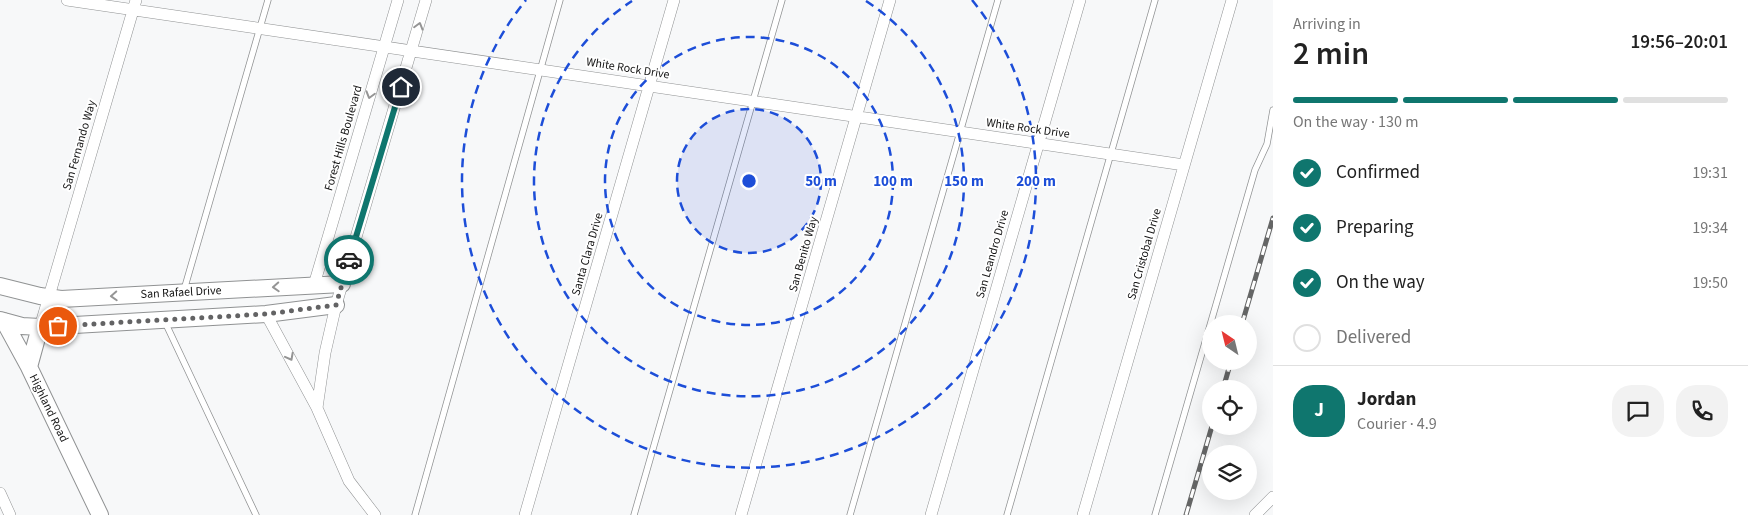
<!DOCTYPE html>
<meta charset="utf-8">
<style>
:root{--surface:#fff;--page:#f2f2f2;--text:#222;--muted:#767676;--line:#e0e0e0;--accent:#0f766e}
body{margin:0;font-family:"Source Sans 3",sans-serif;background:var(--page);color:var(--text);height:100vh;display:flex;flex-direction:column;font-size:19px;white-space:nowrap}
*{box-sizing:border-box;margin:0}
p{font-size:16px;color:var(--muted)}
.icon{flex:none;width:28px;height:28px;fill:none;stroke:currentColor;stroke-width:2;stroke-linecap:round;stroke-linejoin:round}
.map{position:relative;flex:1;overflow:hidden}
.panel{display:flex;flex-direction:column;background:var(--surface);width:475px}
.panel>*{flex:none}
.needle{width:32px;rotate:325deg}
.controls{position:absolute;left:1202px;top:315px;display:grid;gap:10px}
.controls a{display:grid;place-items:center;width:55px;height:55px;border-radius:50%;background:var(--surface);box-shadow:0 5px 20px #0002;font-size:25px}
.pin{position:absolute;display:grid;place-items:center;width:42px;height:42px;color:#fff;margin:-21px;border:2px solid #fff;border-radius:50%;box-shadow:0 1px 5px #0007}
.courier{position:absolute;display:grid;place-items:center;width:50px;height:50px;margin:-25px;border:4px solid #0f766e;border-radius:50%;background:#fff;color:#222;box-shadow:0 1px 6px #0007}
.summary em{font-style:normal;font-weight:600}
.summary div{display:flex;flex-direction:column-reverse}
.summary{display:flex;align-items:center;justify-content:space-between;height:85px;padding:0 20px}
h1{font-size:32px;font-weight:600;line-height:38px}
.bar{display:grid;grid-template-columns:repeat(4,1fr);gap:8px 5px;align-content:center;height:60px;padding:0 20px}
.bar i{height:6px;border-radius:4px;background:var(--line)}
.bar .on{background:var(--accent)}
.bar p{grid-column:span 4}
.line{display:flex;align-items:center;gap:12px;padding:0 20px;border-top:1px solid var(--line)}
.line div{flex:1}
.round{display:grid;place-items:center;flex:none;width:52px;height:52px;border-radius:20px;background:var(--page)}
ol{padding:0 20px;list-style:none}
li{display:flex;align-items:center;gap:15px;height:55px}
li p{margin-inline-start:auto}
li .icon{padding:5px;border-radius:50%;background:var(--accent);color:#fff;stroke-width:4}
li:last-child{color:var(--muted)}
li i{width:28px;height:28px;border:2px solid var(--line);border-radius:50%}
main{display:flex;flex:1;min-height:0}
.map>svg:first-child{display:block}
</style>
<main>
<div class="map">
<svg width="1273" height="515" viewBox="0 0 1273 515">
<rect width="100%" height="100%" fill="#f7f8f9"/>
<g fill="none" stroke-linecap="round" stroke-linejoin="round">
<g stroke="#909293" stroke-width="7">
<path id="lane" d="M 184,290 L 268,0
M 165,322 L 256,515
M 415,515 L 560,0
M 634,515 L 782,0
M 850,515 L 998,0
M 1007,515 L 1155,0
M 1155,515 L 1255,170 L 1267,144 L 1273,110"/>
</g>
<g stroke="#909293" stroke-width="12">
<path id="street" d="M 67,0 L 1184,165
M 314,285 L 398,0
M 266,314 L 317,408 L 349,481 L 375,515
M 40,327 L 136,0
M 317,408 L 325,353 L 336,305 L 426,0
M 0,493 L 10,515
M 525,515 L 674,0
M 741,515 L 890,0
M 931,515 L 1080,0
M 1083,515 L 1232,0
M 1255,515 L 1273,497"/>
</g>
<g stroke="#909293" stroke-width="18">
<path id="secondary" d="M 0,286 L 40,296 L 61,299 L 342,284
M 0,320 L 22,326 L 40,327 L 266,314 L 336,305
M 4,321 L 29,367
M 40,327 L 29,367 L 100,515"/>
</g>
<use href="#lane" stroke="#fff" stroke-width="5.5"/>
<use href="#street" stroke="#fff" stroke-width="11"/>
<use href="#secondary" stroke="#fff" stroke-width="16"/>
<g stroke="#656666" stroke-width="5">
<path id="rail" d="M 1242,324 L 1273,218
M 1223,389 L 1231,361
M 1186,515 L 1212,426"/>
</g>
<use href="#rail" stroke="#fff" stroke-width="3" stroke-dasharray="9" stroke-linecap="butt"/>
</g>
<defs><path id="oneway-chevron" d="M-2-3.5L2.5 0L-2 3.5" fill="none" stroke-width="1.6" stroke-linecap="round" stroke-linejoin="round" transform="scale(1.25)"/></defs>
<g stroke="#959595">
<use href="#oneway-chevron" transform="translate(419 26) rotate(-74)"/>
<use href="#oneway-chevron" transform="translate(370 95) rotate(106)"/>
<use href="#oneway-chevron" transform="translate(276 287) rotate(177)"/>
<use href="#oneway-chevron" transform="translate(114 296) rotate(177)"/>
<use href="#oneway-chevron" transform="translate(290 357) rotate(62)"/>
</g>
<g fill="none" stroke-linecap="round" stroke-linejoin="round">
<path stroke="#636364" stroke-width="5" stroke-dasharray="0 9" d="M 58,326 L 266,314 L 336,305 L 349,260"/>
<path stroke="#0f766e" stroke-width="6" d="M 349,260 L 401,87"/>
</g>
<circle cx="749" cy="181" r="72" fill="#1d4ed8" fill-opacity=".12"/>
<g fill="none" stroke="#1d4ed8" stroke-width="2.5" stroke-dasharray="9 6">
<circle cx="749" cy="181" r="72"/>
<circle cx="749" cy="181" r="144"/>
<path d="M866 1A215 215 0 1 1 632 1"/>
<path d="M972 0A287 287 0 1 1 526 0"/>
</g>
<g text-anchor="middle" stroke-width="4" stroke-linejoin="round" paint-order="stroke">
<g font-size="12" fill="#131313" stroke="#fff">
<text transform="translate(628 68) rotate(9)" y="4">White Rock Drive</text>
<text transform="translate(1028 128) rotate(8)" y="4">White Rock Drive</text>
<text transform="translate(343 138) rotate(-74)" y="4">Forest Hills Boulevard</text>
<text transform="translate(79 145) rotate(-74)" y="4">San Fernando Way</text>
<text transform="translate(587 254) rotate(-74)" y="4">Santa Clara Drive</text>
<text transform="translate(803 254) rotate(-74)" y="4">San Benito Way</text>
<text transform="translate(992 254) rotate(-74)" y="4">San Leandro Drive</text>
<text transform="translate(1144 254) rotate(-74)" y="4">San Cristobal Drive</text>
<text transform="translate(181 292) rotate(-3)" y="4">San Rafael Drive</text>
<text transform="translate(49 408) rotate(64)" y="4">Highland Road</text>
</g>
</g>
<circle cx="749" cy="181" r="8" fill="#1d4ed8" stroke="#fff" stroke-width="2.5"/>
<g font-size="15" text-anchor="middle" font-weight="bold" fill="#1d4ed8" stroke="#fff" stroke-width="4" stroke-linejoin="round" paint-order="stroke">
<text x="821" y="186">50 m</text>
<text x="893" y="186">100 m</text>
<text x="964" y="186">150 m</text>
<text x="1036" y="186">200 m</text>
</g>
</svg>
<div class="controls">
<a><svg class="needle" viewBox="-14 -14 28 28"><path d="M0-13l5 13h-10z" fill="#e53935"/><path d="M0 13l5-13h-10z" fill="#767676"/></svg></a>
<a><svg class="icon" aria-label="locate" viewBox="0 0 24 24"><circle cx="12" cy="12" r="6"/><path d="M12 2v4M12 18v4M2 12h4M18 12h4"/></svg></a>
<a><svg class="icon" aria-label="layers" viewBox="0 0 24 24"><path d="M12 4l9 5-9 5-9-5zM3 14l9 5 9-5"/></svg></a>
</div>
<div class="pin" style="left:58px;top:326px;background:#ea580c"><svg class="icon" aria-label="bag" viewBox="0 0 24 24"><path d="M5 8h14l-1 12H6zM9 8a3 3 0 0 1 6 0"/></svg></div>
<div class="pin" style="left:401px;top:87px;background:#1f2937"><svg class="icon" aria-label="home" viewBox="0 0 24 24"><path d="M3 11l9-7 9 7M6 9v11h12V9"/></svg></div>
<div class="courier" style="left:349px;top:260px"><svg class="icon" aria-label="car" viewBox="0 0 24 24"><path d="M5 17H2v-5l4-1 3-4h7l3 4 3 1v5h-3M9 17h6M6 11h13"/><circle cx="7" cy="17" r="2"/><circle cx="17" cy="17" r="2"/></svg></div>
</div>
<section class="panel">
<div class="summary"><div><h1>2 min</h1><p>Arriving in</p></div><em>19:56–20:01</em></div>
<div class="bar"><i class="on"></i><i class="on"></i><i class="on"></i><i></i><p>On the way · 130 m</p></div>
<ol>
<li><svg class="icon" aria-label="check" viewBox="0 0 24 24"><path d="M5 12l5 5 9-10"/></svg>Confirmed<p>19:31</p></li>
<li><svg class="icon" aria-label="check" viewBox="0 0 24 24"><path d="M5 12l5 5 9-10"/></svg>Preparing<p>19:34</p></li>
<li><svg class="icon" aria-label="check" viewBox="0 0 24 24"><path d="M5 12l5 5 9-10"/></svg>On the way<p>19:50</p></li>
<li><i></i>Delivered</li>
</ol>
<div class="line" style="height:90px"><b class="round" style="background:var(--accent);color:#fff">J</b><div><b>Jordan</b><p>Courier · 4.9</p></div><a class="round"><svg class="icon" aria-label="chat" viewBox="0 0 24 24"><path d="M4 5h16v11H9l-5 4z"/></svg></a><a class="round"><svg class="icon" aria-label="phone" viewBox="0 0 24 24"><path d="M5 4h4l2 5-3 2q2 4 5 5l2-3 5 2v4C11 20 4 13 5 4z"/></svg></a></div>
</section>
</main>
